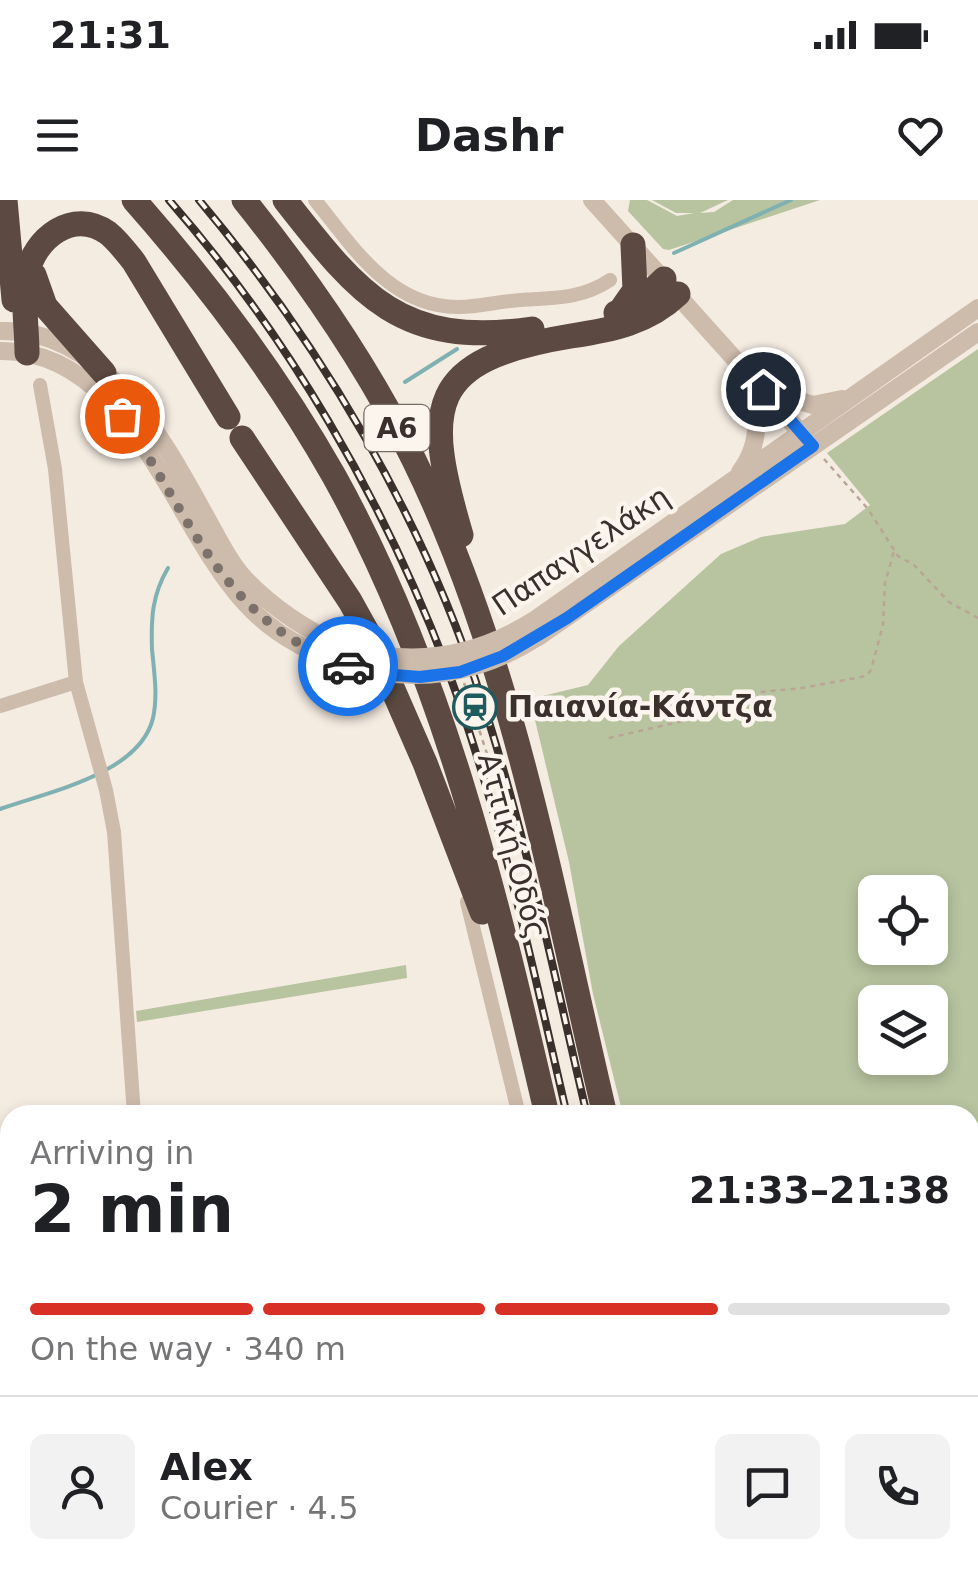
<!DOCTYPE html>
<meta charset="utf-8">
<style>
:root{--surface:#fff;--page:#f2f2f2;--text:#202124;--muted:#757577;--line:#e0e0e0;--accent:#d93025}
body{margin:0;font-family:"DejaVu Sans",sans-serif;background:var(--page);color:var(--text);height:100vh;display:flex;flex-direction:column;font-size:38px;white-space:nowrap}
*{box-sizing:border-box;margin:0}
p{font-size:32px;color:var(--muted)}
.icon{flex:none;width:55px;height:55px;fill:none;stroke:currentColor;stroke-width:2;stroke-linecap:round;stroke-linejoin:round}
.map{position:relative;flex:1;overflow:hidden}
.details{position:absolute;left:0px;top:905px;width:980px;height:492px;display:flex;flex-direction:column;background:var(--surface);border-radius:30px 30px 0 0;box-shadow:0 5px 15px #0003}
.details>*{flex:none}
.fabs{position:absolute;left:858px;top:675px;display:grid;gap:20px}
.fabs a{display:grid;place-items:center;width:90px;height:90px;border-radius:15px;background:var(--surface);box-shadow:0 5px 15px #0003;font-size:50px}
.pin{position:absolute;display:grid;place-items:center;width:85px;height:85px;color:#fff;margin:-42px;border:5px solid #fff;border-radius:50%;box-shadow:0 2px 10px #0007}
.courier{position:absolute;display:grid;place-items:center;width:100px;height:100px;margin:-50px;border:8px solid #1a73e8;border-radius:50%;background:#fff;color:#222;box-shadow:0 2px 12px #0007}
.summary em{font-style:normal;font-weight:700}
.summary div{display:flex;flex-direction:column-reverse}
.summary{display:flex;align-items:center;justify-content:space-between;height:170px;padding:0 30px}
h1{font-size:65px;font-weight:700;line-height:75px}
.bar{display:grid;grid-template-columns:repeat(4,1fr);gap:15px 10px;align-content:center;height:120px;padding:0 30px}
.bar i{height:12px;border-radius:8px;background:var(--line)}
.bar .selected{background:var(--accent)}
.bar p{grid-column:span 4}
.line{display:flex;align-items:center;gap:25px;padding:0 30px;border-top:2px solid var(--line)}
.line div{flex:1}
.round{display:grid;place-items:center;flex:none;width:105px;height:105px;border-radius:15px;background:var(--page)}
.status{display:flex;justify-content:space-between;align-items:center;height:70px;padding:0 50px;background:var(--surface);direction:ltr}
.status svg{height:28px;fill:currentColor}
header{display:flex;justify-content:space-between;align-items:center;height:130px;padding:0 30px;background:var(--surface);font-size:45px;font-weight:700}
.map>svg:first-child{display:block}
</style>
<div class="status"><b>21:31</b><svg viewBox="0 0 49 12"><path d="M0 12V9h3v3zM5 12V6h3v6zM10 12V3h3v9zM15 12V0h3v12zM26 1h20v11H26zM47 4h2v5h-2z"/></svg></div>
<header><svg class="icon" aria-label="menu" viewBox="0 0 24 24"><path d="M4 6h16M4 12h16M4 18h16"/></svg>Dashr<svg class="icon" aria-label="heart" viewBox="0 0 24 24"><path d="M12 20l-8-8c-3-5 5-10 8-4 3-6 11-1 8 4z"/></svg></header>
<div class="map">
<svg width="978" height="1396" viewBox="0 0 978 1396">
<rect width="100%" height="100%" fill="#f4ebe1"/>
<path fill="#b8c4a0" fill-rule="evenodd" d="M 630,0 L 647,0 L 677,16 L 694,13 L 676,13 L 652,0 L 728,0 L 700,13 L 714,12 L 733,0 L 820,0 L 669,50 L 663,49 L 628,11 Z
M 978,149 L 978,1396 L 737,1396 L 735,1388 L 970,1388 L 970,915 L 623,915 L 593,794 L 569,662 L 530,499 L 588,485 L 619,446 L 721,354 L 761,337 L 845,324 L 870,305 L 827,253 ZM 930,692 L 930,748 L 875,748 L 875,692 ZM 930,802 L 930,858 L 875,858 L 875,802 Z
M 406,765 L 407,778 L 137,822 L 136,811 Z"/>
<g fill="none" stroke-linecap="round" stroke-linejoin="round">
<path stroke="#7fb0b2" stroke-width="4" d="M 674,53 L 791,0
M 405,182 L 457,149
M 0,609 C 47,592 140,574 153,518 C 158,496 154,471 152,449 C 151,418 152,395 168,368"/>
<path stroke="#b9a596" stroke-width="2.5" stroke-dasharray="5 5" stroke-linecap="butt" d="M 824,259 L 868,309 L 898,356 L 914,365 L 949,402 L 978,418
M 464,483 L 489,560 L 495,558
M 609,538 L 696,518 L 741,494 L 802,488 L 866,476 L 871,470 L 883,425 L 885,383 L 894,351"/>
<path stroke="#cdbbac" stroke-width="6" d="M 498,1396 L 498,1388"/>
<path stroke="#cdbbac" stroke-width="14" d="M 315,0 C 353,47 391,108 459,107 C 479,107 500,101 521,100 C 553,98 582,99 610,80
M 40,185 L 55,269 L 76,482
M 0,506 L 76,482 L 106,590 L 114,632 L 134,915
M 467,702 L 519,915
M 0,1023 L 10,1033
M 0,1338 L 10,1337
M 116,1388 L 117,1396
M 618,1388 L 620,1396
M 437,1396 L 437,1388"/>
<path stroke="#cdbbac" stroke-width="18" d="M 592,0 L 809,242
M 0,131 C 104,128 162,237 205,315 C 217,336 229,362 246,380 C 272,407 305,429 339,445
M 0,151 C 130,149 172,324 245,403 C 273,434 309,453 348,466
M 766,191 L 813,205 L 842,199
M 740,272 C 764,240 757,210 746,174
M 533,421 L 978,108
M 538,437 L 978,132"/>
<path stroke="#5c4a42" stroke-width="25" d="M 5,0 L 14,100
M 134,0 C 209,85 278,177 334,276 C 444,474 496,696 547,915
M 244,0 C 309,81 368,166 414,260 C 514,464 553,696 605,915
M 285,0 C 360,96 401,148 532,129
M 34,75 L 45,106 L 104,173
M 621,110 L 635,90 L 633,45
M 616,113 L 642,100 L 664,79
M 27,153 C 27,128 22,99 27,75 C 34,38 73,8 108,33 C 118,41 126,52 134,62 L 228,217
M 242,238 L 350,401 L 370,437 L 425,563 L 482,712
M 461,335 C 423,206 426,160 571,136 C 611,130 648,123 678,94
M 657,1388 L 659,1396
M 716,1388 L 718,1396"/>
<g stroke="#3b302b" stroke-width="8">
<path id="rail" d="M 169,0 C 288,136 383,299 447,468 C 501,613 532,765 567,915
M 199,0 C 322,146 422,316 481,497 C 526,634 554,775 587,915
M 678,1388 L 680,1396
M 697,1388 L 699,1396"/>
</g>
<use href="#rail" stroke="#fbf5ee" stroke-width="4" stroke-dasharray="11" stroke-linecap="butt"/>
<path stroke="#cdbbac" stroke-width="18" d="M 339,445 C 408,468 472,459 533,421
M 348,466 C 417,484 478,475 538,437"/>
</g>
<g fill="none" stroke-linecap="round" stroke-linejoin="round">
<path stroke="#7c716b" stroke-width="10" stroke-dasharray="0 18" d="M 122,216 C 192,318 222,422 348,466"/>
<path stroke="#1a73e8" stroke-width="12" d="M 348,466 L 382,474 L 420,477 L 460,472 L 503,456 L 567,418 L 813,246 L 763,189"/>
</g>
<defs>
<g id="station-ring" transform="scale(2.25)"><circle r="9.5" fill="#fbf5ee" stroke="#1f5a5e" stroke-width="1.5"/><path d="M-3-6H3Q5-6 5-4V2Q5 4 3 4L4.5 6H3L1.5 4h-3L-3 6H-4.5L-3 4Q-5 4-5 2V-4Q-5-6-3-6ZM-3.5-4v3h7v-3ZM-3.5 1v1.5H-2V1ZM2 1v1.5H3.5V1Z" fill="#1f5a5e"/></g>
</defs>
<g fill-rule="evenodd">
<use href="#station-ring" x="475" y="507"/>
</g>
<g text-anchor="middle" stroke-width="9" stroke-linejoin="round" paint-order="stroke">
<rect fill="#fbf5ee" stroke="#756b66" stroke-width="2.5" x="364.5" y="205" width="65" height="46" rx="8"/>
<g font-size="28" font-weight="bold" fill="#3b302b">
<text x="397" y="238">Α6</text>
</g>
<g font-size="30" fill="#3b302b" stroke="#fbf5ee">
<text transform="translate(581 351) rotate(-34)" y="10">Παπαγγελάκη</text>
<text transform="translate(512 646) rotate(75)" y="10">Αττική Οδός</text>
</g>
<g font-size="30" font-weight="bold" fill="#3b302b" stroke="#fbf5ee" text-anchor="start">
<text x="508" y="517">Παιανία-Κάντζα</text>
</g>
</g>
</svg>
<div class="fabs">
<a><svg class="icon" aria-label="locate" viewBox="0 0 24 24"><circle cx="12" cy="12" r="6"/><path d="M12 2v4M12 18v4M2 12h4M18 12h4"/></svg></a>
<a><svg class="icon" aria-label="layers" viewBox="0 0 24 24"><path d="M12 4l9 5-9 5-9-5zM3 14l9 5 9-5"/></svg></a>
</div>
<div class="pin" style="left:122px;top:216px;background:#ea580c"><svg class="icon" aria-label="bag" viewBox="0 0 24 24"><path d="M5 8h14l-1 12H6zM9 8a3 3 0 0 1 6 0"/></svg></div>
<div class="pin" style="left:763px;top:189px;background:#1f2937"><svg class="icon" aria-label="home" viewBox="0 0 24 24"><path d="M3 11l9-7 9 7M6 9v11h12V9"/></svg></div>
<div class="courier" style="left:348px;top:466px"><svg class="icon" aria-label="car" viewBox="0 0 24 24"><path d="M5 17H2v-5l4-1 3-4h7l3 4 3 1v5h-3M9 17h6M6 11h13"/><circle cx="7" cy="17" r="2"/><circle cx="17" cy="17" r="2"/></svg></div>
<section class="details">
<div class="summary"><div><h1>2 min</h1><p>Arriving in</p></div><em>21:33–21:38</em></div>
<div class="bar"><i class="selected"></i><i class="selected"></i><i class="selected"></i><i></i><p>On the way · 340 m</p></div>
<div class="line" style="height:180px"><a class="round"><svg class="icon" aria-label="person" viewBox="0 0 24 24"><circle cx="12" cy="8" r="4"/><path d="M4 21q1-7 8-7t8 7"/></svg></a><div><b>Alex</b><p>Courier · 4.5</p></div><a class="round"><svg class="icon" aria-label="chat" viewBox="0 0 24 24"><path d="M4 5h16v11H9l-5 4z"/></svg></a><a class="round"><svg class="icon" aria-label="phone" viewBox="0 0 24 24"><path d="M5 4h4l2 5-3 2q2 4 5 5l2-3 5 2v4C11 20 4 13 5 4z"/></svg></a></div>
</section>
</div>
